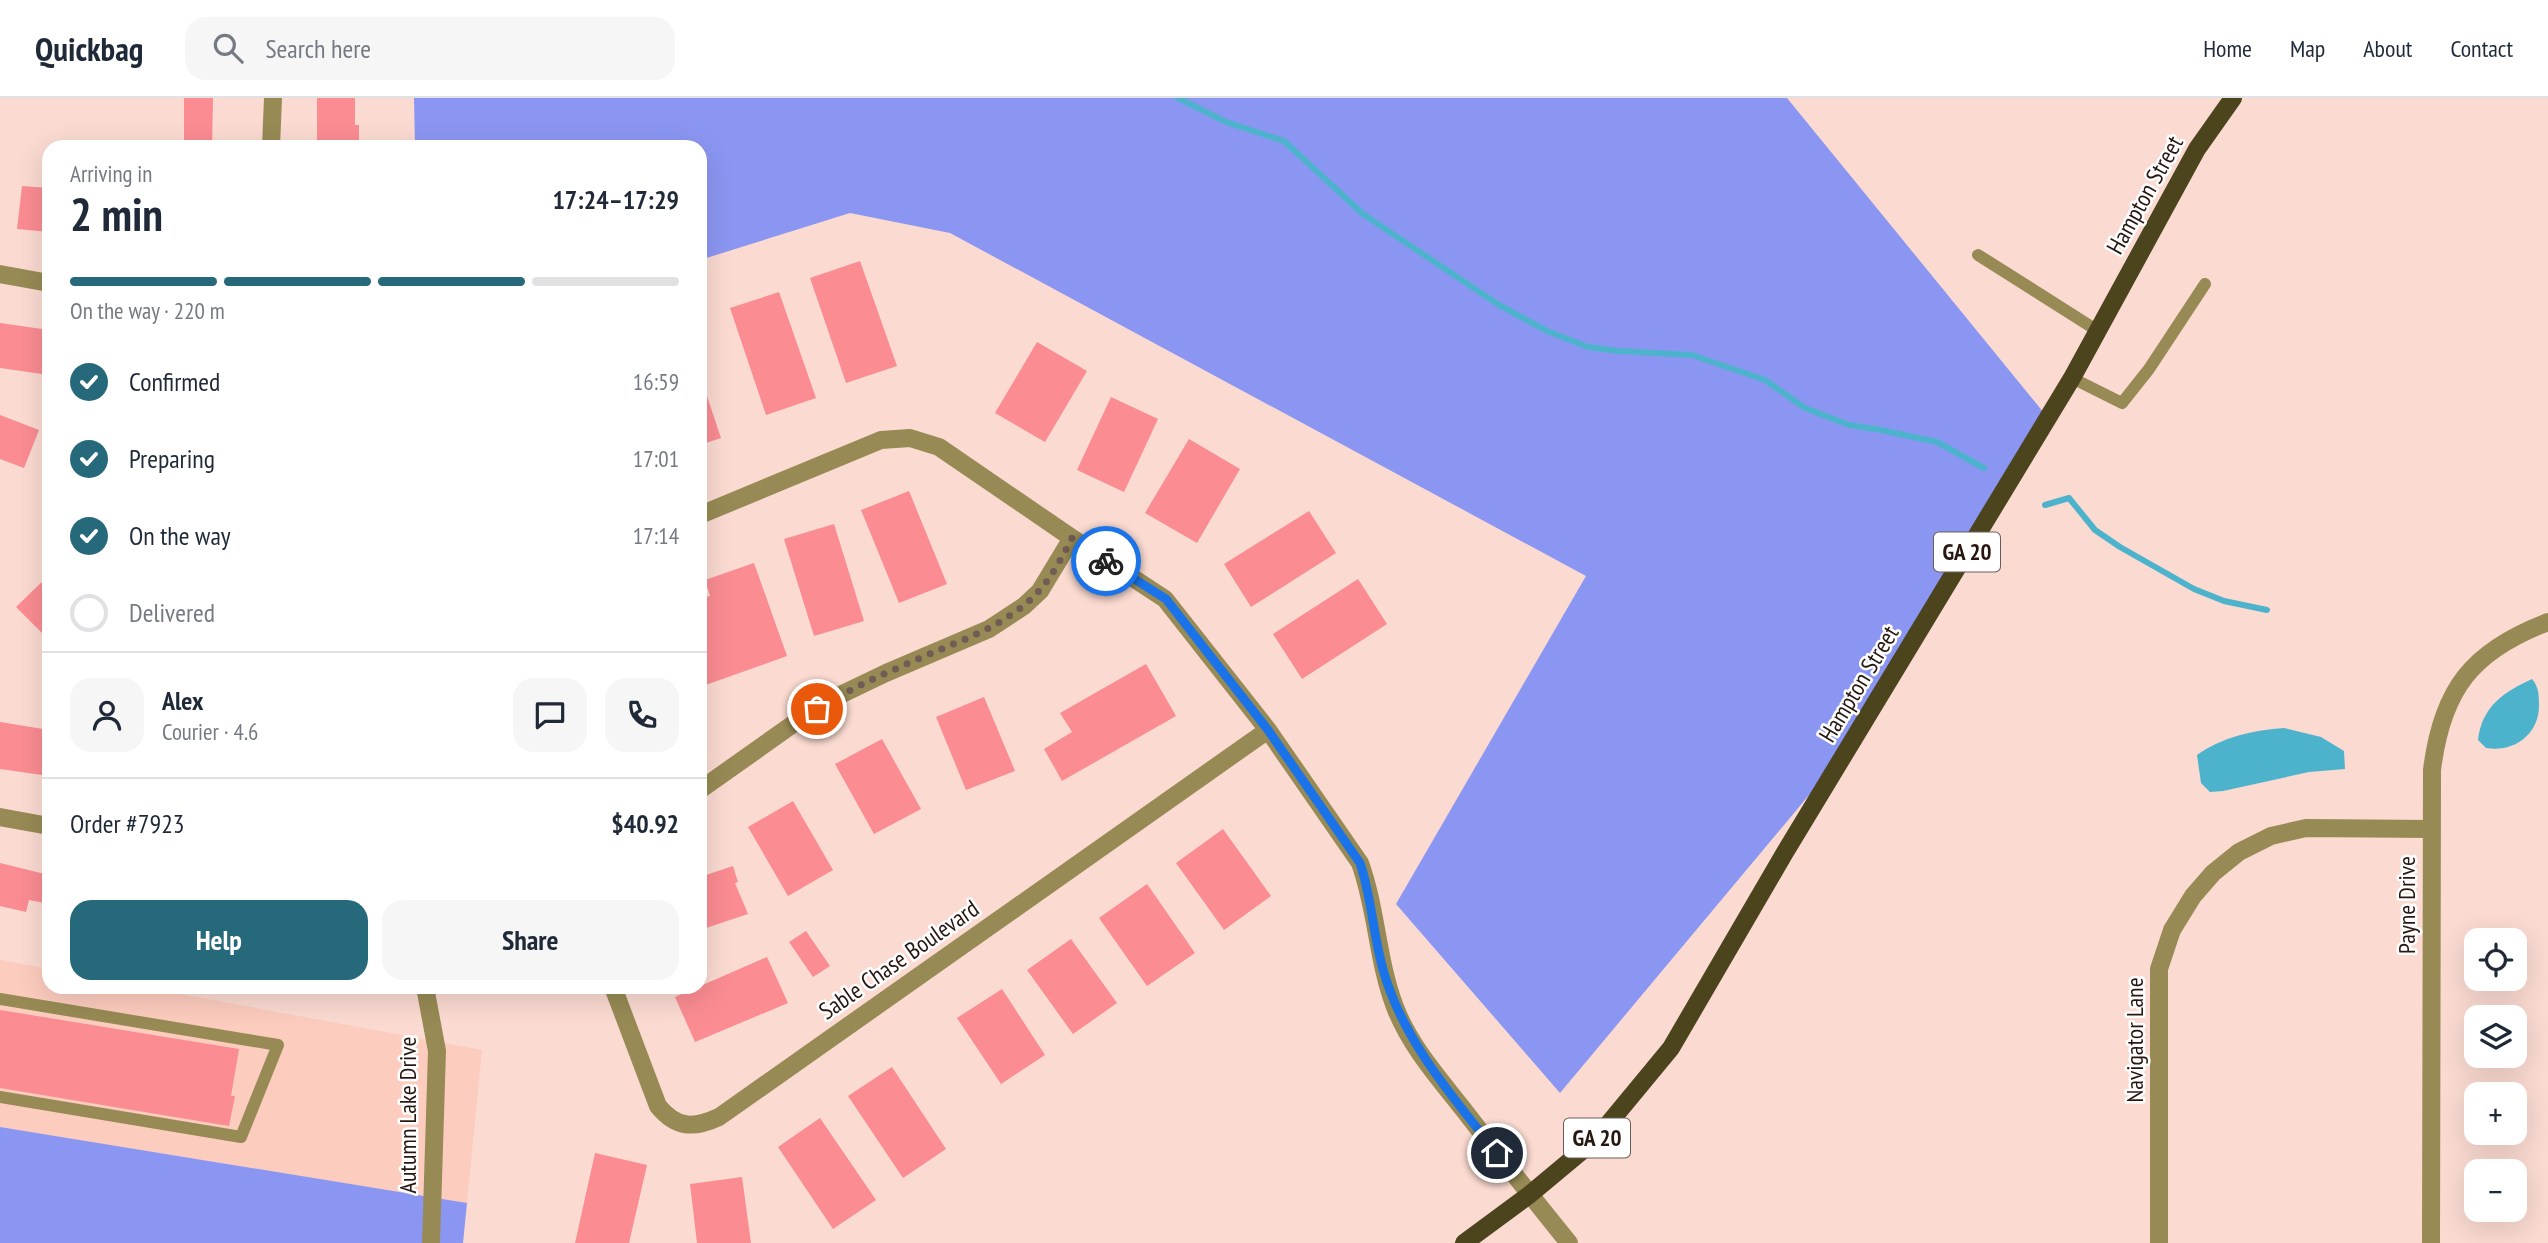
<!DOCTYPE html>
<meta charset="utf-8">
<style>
:root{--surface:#fff;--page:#f6f6f7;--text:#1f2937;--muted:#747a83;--line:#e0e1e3;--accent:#25697a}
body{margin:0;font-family:"PT Sans Narrow",sans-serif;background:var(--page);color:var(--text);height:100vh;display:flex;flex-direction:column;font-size:26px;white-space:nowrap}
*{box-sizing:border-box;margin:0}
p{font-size:23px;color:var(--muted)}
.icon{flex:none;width:38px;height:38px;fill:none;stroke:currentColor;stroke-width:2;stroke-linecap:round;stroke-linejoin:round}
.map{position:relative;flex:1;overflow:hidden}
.sheet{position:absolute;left:42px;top:42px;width:665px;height:854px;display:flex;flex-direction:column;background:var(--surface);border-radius:21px;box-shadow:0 7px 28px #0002}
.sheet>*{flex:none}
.controls{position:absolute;left:2464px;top:830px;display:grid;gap:14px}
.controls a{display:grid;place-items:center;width:63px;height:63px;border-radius:14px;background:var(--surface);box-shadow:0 7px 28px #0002;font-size:35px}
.pin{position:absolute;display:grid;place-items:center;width:60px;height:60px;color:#fff;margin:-30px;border:4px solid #fff;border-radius:50%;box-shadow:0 2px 7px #0007}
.courier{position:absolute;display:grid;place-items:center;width:70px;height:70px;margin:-35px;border:5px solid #1a73e8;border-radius:50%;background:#fff;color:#222;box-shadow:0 2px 9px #0007}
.summary em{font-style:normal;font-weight:700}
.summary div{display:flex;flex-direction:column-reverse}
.summary{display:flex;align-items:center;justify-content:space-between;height:119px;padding:0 28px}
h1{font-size:46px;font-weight:700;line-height:52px}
.bar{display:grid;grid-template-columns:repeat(4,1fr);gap:10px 7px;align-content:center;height:84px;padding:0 28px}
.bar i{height:9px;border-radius:5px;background:var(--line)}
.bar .on{background:var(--accent)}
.bar p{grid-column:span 4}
.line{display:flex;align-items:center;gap:18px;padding:0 28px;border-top:2px solid var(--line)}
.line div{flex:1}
.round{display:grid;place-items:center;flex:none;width:74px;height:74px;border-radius:21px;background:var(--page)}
ol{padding:0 28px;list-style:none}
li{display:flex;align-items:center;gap:21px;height:77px}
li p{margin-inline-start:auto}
li .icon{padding:7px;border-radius:50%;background:var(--accent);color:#fff;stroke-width:4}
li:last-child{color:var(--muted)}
li i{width:38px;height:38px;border:4px solid var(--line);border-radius:50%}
.primary-button{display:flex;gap:14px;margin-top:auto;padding:14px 28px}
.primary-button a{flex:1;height:80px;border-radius:21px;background:var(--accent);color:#fff;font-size:28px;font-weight:700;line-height:80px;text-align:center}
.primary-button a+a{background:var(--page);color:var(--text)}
header{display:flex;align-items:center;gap:42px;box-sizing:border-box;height:98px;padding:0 35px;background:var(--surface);border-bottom:2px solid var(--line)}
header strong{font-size:33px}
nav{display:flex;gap:38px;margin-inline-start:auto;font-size:24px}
.search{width:490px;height:63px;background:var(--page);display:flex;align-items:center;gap:18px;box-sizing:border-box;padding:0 24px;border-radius:21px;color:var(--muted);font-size:26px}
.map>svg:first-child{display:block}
</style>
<header>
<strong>Quickbag</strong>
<div class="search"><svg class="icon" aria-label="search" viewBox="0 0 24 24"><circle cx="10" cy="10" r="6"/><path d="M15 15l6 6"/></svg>Search here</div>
<nav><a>Home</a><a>Map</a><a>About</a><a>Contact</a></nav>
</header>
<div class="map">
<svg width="2548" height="1145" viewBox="0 0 2548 1145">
<rect width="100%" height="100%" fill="#fadad1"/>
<path fill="#fcccbe" d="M 0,862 L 49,871 L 49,889 L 143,889 L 482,952 L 467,1105 L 0,1029 Z"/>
<path fill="#8b96f2" d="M 414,0 L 1787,0 L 2053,326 L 1845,654 L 1560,995 L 1396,806 L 1586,478 L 950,135 L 850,115 L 700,162 L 700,49 L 415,49 Z
M 0,1029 L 467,1105 L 463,1145 L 0,1145 Z"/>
<path fill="#4db3cc" d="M 2532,581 C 2539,589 2539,598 2539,608 C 2539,636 2514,655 2486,650 L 2478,642 C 2482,608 2504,594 2532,581 Z
M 2284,630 L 2321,639 L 2344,653 L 2345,671 L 2309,674 L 2223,693 L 2210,694 L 2201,685 L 2197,657 C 2222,639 2254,632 2284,630 Z"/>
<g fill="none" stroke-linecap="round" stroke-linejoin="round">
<path stroke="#4db3cc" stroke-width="6" d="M 1178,0 L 1226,24 L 1284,43 L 1363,116 L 1499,207 L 1547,233 L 1588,249 L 1618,253 L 1692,257 L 1765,282 L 1805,310 L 1849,327 L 1881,332 L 1937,344 L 1984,370
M 2045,407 L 2069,400 L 2095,432 L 2120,449 L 2194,491 L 2224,503 L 2267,512"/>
</g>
<path fill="#fa8c92" d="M 184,0 L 213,0 L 212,49 L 184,49 Z
M 317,0 L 355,0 L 355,27 L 359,27 L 359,49 L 317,49 Z
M 22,88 L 49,90 L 49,134 L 17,131 Z
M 860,163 L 897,268 L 846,285 L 810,180 Z
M 779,194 L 816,300 L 766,317 L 730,210 Z
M 0,225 L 49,232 L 49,277 L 0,270 Z
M 1037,244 L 1087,273 L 1045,344 L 995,315 Z
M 703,286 L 721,340 L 700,347 L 700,287 Z
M 1111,299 L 1158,321 L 1124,394 L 1077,372 Z
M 0,317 L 39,332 L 24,370 L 0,361 Z
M 1189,341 L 1240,371 L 1197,445 L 1145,415 Z
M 909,393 L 947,486 L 899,505 L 861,412 Z
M 1309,413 L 1336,455 L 1251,509 L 1224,466 Z
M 834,426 L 864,523 L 814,538 L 784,441 Z
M 754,465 L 787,558 L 700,589 L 700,500 L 710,498 L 705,482 Z
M 49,477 L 49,542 L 16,509 Z
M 1358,481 L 1387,526 L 1302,581 L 1273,536 Z
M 1146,566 L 1176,618 L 1062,683 L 1044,651 L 1072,634 L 1060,615 Z
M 984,599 L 1015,673 L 966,692 L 936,619 Z
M 0,624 L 49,632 L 49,678 L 0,671 Z
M 882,641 L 921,711 L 874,736 L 835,666 Z
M 793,703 L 833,772 L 788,798 L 748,729 Z
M 1223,731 L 1271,798 L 1224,832 L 1176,765 Z
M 0,765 L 49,777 L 49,806 L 29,802 L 26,814 L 0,808 Z
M 733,768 L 738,784 L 735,785 L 748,816 L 700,832 L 700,779 Z
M 1147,786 L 1195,855 L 1147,888 L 1099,820 Z
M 806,833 L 830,868 L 813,879 L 789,844 Z
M 1071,841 L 1117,905 L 1073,936 L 1027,872 Z
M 767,859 L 788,905 L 695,944 L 675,899 Z
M 1002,891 L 1045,957 L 1001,986 L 957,920 Z
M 0,912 L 239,951 L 231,998 L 235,998 L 229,1028 L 0,990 Z
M 892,969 L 946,1051 L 903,1080 L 848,998 Z
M 820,1020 L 876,1102 L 833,1131 L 778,1049 Z
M 595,1055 L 647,1067 L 629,1145 L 575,1145 Z
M 742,1079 L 751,1145 L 697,1145 L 690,1086 Z"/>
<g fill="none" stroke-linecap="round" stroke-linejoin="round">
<path stroke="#978a54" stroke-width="12" d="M 1978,157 L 2098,233
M 2072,280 L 2122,305 L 2149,271 L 2205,186
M 0,901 L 278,947 L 241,1039 L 0,999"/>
<path stroke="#978a54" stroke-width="18" d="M 271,49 L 273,0
M 0,176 L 49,185
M 700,417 L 881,342 L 910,340 L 939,349 L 1072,440 L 1165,501 L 1268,632 L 1360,765 C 1377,812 1377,862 1395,909 C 1410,948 1438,979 1463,1011 C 1498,1056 1533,1101 1569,1145
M 700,692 L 796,624 L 838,598 L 886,575 L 989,531 L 1024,508 L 1040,493 L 1072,440
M 0,719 L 49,728
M 425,889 L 437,953 L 431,1145
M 613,889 L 658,1008 C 676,1030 693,1031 719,1019 L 1268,632
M 2159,1145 L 2159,871 L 2172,832 L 2193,798 L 2213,775 L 2239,754 L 2271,738 L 2306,730 L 2432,731
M 2431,1145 L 2432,672 C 2442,591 2472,553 2548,524"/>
<path stroke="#4c441d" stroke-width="18" d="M 1464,1145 L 1529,1097 L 1595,1042 L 1671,950 L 1784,756 L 2072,280 L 2197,51 L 2233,0"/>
</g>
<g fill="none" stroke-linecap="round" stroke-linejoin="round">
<path stroke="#725b54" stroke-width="7" stroke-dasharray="0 12.6" d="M 817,611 C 854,588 893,572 932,555 C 970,539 1009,525 1038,494 C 1052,479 1062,459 1072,440 L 1106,463"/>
<path stroke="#1a73e8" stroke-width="9" d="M 1106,463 L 1166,501 L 1268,632 L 1360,765 C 1372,800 1373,838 1384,875 C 1405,945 1452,998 1497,1055"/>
</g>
<g text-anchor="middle" stroke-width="5" stroke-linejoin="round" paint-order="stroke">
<g fill="#fff" stroke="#685d58" stroke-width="2">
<rect x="1934" y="434.5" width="66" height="39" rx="5"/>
<rect x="1564" y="1020.5" width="66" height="39" rx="5"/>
</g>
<g font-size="23" font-weight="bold" fill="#281711">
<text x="1967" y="462">GA 20</text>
<text x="1597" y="1048">GA 20</text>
</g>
<g font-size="24" fill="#281711" stroke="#fff">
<text transform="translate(2145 97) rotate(-61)" y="8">Hampton Street</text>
<text transform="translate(1859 586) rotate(-59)" y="8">Hampton Street</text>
<text transform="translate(2407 807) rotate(-90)" y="8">Payne Drive</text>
<text transform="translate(899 862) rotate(-35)" y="8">Sable Chase Boulevard</text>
<text transform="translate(2135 942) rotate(-90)" y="8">Navigator Lane</text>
<text transform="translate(408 1017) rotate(-90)" y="8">Autumn Lake Drive</text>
</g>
</g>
</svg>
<div class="controls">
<a><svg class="icon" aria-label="locate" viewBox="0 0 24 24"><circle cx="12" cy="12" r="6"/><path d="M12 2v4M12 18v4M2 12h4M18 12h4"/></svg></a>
<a><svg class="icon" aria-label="layers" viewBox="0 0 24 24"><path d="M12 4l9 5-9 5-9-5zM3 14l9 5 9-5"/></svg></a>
<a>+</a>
<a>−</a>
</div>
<div class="pin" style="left:817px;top:611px;background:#ea580c"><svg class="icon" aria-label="bag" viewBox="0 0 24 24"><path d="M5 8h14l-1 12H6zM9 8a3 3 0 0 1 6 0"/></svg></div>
<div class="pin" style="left:1497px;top:1055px;background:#1f2937"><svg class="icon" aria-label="home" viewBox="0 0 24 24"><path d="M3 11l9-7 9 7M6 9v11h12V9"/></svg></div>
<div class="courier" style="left:1106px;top:463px"><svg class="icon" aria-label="bike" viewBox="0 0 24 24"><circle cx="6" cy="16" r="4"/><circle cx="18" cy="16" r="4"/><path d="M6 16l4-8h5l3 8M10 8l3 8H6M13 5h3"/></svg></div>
<section class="sheet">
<div class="summary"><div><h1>2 min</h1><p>Arriving in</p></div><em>17:24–17:29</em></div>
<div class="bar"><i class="on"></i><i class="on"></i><i class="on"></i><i></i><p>On the way · 220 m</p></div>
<ol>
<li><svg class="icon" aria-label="check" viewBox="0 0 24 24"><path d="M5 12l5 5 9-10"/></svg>Confirmed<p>16:59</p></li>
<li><svg class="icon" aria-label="check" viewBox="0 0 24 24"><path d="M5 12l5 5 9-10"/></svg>Preparing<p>17:01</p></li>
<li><svg class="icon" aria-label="check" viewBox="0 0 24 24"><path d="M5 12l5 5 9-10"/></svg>On the way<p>17:14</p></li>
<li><i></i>Delivered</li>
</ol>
<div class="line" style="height:126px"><a class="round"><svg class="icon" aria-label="person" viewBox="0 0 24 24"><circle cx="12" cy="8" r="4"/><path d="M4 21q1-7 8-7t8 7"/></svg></a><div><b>Alex</b><p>Courier · 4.6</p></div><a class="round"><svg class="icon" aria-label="chat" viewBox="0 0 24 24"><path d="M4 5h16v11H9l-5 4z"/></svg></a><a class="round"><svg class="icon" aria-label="phone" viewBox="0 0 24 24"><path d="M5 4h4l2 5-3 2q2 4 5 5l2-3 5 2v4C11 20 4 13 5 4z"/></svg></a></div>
<div class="line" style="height:91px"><div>Order #7923</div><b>$40.92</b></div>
<div class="primary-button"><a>Help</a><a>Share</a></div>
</section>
</div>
